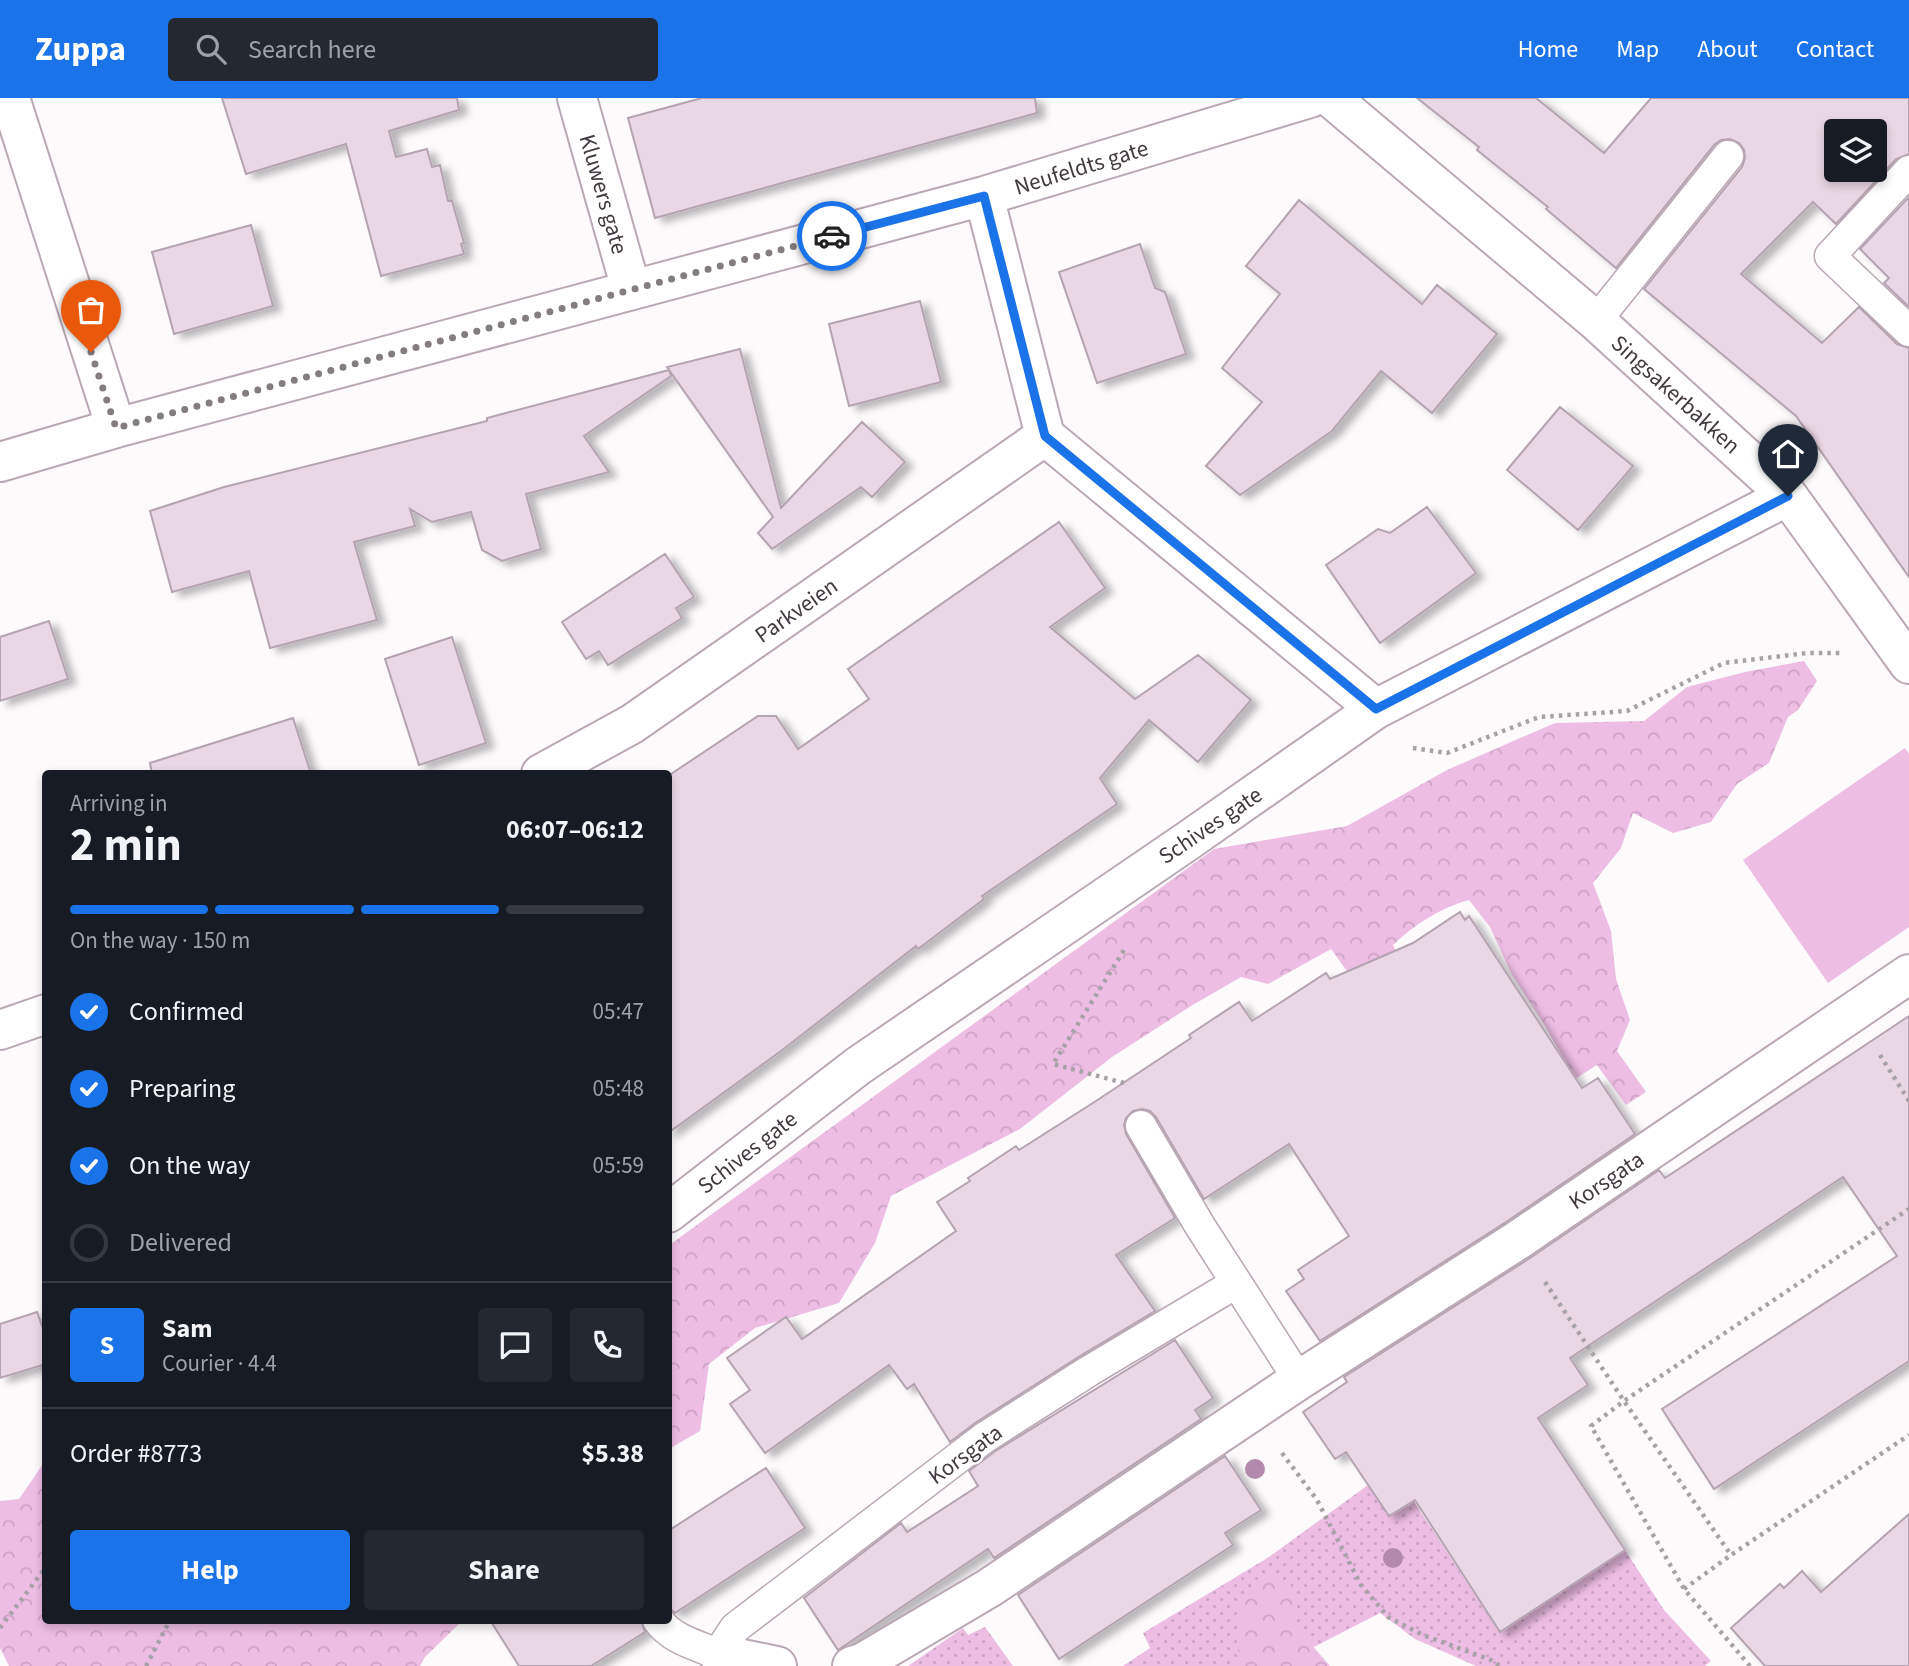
<!DOCTYPE html>
<meta charset="utf-8">
<style>
:root{--surface:#171b24;--page:#242831;--text:#f1f3f6;--muted:#9ea1a6;--line:#363941;--accent:#1a73e8}
body{margin:0;font-family:"Source Sans 3",sans-serif;background:var(--page);color:var(--text);height:100vh;display:flex;flex-direction:column;font-size:26px;white-space:nowrap}
*{box-sizing:border-box;margin:0}
p{font-size:23px;color:var(--muted)}
.icon{flex:none;width:38px;height:38px;fill:none;stroke:currentColor;stroke-width:2;stroke-linecap:round;stroke-linejoin:round}
.map{position:relative;flex:1;overflow:hidden}
.drawer{position:absolute;left:42px;top:672px;width:630px;height:854px;display:flex;flex-direction:column;background:var(--surface);border-radius:7px;box-shadow:0 4px 10px #0003}
.drawer>*{flex:none}
.fabs{position:absolute;left:1824px;top:21px;display:grid;gap:14px}
.fabs a{display:grid;place-items:center;width:63px;height:63px;border-radius:7px;background:var(--surface);box-shadow:0 4px 10px #0003;font-size:35px}
.pin{position:absolute;display:grid;place-items:center;width:60px;height:60px;color:#fff;margin:-72px -30px;border-radius:50% 50% 50% 0;rotate:-45deg;box-shadow:0 0 7px #0007}
.pin .icon{rotate:45deg}
.courier{position:absolute;display:grid;place-items:center;width:70px;height:70px;margin:-35px;border:5px solid #1a73e8;border-radius:50%;background:#fff;color:#222;box-shadow:0 2px 9px #0007}
.head em{font-style:normal;font-weight:700}
.head div{display:flex;flex-direction:column-reverse}
.head{display:flex;align-items:center;justify-content:space-between;height:119px;padding:0 28px}
h1{font-size:46px;font-weight:700;line-height:52px}
.bar{display:grid;grid-template-columns:repeat(4,1fr);gap:10px 7px;align-content:center;height:84px;padding:0 28px}
.bar i{height:9px;border-radius:5px;background:var(--line)}
.bar .selected{background:var(--accent)}
.bar p{grid-column:span 4}
.line{display:flex;align-items:center;gap:18px;padding:0 28px;border-top:2px solid var(--line)}
.line div{flex:1}
.round{display:grid;place-items:center;flex:none;width:74px;height:74px;border-radius:7px;background:var(--page)}
ol{padding:0 28px;list-style:none}
li{display:flex;align-items:center;gap:21px;height:77px}
li p{margin-inline-start:auto}
li .icon{padding:7px;border-radius:50%;background:var(--accent);color:#fff;stroke-width:4}
li:last-child{color:var(--muted)}
li i{width:38px;height:38px;border:4px solid var(--line);border-radius:50%}
.action{display:flex;gap:14px;margin-top:auto;padding:14px 28px}
.action a{flex:1;height:80px;border-radius:7px;background:var(--accent);color:#fff;font-size:28px;font-weight:700;line-height:80px;text-align:center}
.action a+a{background:var(--page);color:var(--text)}
header{display:flex;align-items:center;gap:42px;box-sizing:border-box;height:98px;padding:0 35px;background:var(--accent);color:#fff}
header strong{font-size:33px}
nav{display:flex;gap:38px;margin-inline-start:auto;font-size:24px}
.search{width:490px;height:63px;background:var(--page);display:flex;align-items:center;gap:18px;box-sizing:border-box;padding:0 24px;border-radius:7px;color:var(--muted);font-size:26px}
.map>svg:first-child{display:block}
</style>
<header>
<strong>Zuppa</strong>
<div class="search"><svg class="icon" aria-label="search" viewBox="0 0 24 24"><circle cx="10" cy="10" r="6"/><path d="M15 15l6 6"/></svg>Search here</div>
<nav><a>Home</a><a>Map</a><a>About</a><a>Contact</a></nav>
</header>
<div class="map">
<svg width="1909" height="1568" viewBox="0 0 1909 1568">
<defs>
<pattern id="green-dots" width="8" height="8" patternUnits="userSpaceOnUse" patternTransform="scale(1.75)"><rect width="8" height="8" fill="#eebde3"/><path d="M2 2h.1M6 6h.1" fill="none" stroke="#cda3c4" stroke-width="1.8" stroke-linecap="round"/></pattern>
<pattern id="forest-crowns" width="20" height="18" patternUnits="userSpaceOnUse" patternTransform="scale(1.75)"><rect width="20" height="18" fill="#eebde3"/><path d="M2 6a3 3 0 1 1 6 0M12 15a3 3 0 1 1 6 0" fill="none" stroke="#cda3c4"/></pattern>
<filter id="shadow"><feDropShadow dx="8" dy="4.5" stdDeviation="3.5" flood-color="#0004"/></filter>
</defs>
<rect width="100%" height="100%" fill="#fdfafc"/>
<path fill="url(#green-dots)" d="M 1368,1387 L 1389,1417 L 1413,1402 L 1499,1534 L 1625,1452 L 1664,1512 L 1711,1563 L 1705,1568 L 1476,1568 L 1415,1541 L 1380,1515 L 1277,1568 L 1123,1568 L 1150,1550 L 1143,1535 L 1269,1459 Z
M 985,1529 L 1013,1568 L 908,1568 L 963,1530 L 968,1537 Z"/>
<path fill="url(#forest-crowns)" d="M 1804,563 L 1817,583 L 1798,612 L 1788,619 L 1769,665 L 1737,686 L 1711,724 L 1673,735 L 1633,715 L 1621,750 L 1593,785 L 1611,833 L 1616,881 L 1630,922 L 1617,953 L 1646,994 L 1626,1007 L 1597,967 L 1575,981 L 1544,926 L 1511,875 L 1490,829 L 1469,802 C 1440,810 1415,826 1393,847 L 1415,896 L 1360,891 L 1331,851 L 1268,886 L 1241,879 L 1191,908 L 1112,959 L 1020,1031 L 891,1098 L 875,1145 L 839,1205 L 755,1230 L 709,1266 L 700,1333 L 669,1351 L 668,1148 L 1214,751 L 1347,728 L 1447,672 L 1555,625 L 1644,623 L 1687,589 L 1745,574 Z
M 45,1363 L 46,1522 L 462,1523 L 425,1559 L 420,1568 L 9,1568 L 0,1550 L 0,1403 L 19,1401 Z
M 1259,1479 L 1279,1479 L 1291,1487 L 1297,1530 L 1330,1568 L 1238,1568 L 1240,1507 Z"/>
<path fill="#eebde3" d="M 1905,650 L 1909,656 L 1909,829 L 1828,885 L 1743,762 Z"/>
<path fill="#ead7e5" stroke="#b4a3b0" stroke-width="2" fill-rule="evenodd" filter="url(#shadow)" d="M 222,0 L 457,0 L 459,12 L 389,33 L 396,59 L 427,51 L 432,69 L 440,67 L 448,103 L 452,103 L 464,145 L 461,146 L 464,156 L 381,178 L 346,46 L 246,76 Z
M 702,0 L 1035,0 L 1037,15 L 655,120 L 628,20 Z
M 1417,0 L 1536,0 L 1604,55 L 1651,0 L 1909,0 L 1909,56 L 1896,61 L 1836,126 L 1813,104 L 1741,176 L 1822,245 L 1859,209 L 1897,246 L 1909,250 L 1909,479 L 1796,318 L 1644,191 L 1742,69 L 1745,60 L 1744,52 L 1739,45 L 1730,41 L 1721,42 L 1714,47 L 1616,170 L 1546,111 L 1548,109 L 1477,52 L 1479,49 ZM 1836,33 L 1874,33 L 1874,72 L 1836,72 Z
M 1909,99 L 1909,209 L 1884,185 L 1889,180 L 1860,151 Z
M 1299,102 L 1422,206 L 1437,187 L 1497,236 L 1432,315 L 1381,273 L 1332,333 L 1240,397 L 1206,368 L 1262,304 L 1222,270 L 1280,196 L 1246,168 Z
M 251,127 L 273,208 L 174,236 L 152,154 Z
M 1140,146 L 1155,190 L 1165,194 L 1186,256 L 1097,285 L 1059,174 Z
M 920,203 L 941,284 L 849,308 L 829,226 Z
M 740,251 L 781,410 L 862,324 L 905,364 L 872,399 L 861,389 L 772,451 L 758,435 L 773,419 L 667,269 Z
M 669,272 L 671,278 L 584,338 L 609,374 L 526,396 L 541,451 L 502,463 L 482,452 L 471,414 L 432,424 L 410,411 L 415,428 L 354,444 L 377,522 L 270,550 L 249,473 L 172,494 L 150,413 L 224,389 L 487,323 L 487,320 Z
M 1560,309 L 1633,368 L 1578,432 L 1507,372 Z
M 1427,409 L 1476,475 L 1380,545 L 1326,467 L 1378,431 L 1390,435 Z
M 1059,424 L 1105,490 L 1050,529 L 1135,601 L 1198,557 L 1251,602 L 1198,664 L 1149,622 L 1100,680 L 1117,706 L 982,798 L 984,801 L 918,851 L 916,848 L 781,953 L 668,1035 L 668,678 L 758,618 L 776,618 L 798,651 L 869,601 L 848,571 Z
M 665,456 L 694,499 L 676,510 L 682,520 L 608,567 L 599,553 L 586,561 L 562,524 Z
M 49,523 L 68,581 L 0,603 L 0,539 Z
M 452,539 L 486,645 L 419,667 L 385,561 Z
M 293,620 L 311,676 L 152,676 L 150,665 Z
M 1460,814 L 1465,822 L 1469,818 L 1582,990 L 1598,980 L 1635,1036 L 1506,1124 L 1320,1243 L 1286,1193 L 1304,1181 L 1298,1172 L 1349,1138 L 1289,1046 L 1204,1101 L 1156,1019 L 1150,1013 L 1142,1011 L 1133,1013 L 1126,1020 L 1124,1027 L 1126,1036 L 1175,1120 L 1116,1157 L 1155,1213 L 1080,1258 L 975,1325 L 950,1344 L 914,1286 L 907,1291 L 889,1267 L 765,1355 L 730,1306 L 750,1292 L 727,1260 L 786,1219 L 802,1241 L 956,1133 L 937,1104 L 970,1083 L 968,1080 L 1016,1048 L 1019,1052 L 1096,1003 L 1191,940 L 1189,937 L 1239,904 L 1252,923 L 1326,875 L 1330,881 L 1413,845 Z
M 1909,918 L 1909,1263 L 1714,1391 L 1662,1311 L 1897,1158 L 1843,1079 L 1570,1260 L 1588,1287 L 1538,1320 L 1625,1452 L 1500,1534 L 1415,1402 L 1389,1418 L 1346,1354 L 1335,1361 L 1303,1314 L 1347,1284 L 1344,1279 L 1530,1160 L 1659,1072 L 1665,1080 Z
M 37,1214 L 46,1239 L 46,1266 L 0,1280 L 0,1226 Z
M 1175,1242 L 1213,1300 L 1195,1312 L 1201,1321 L 994,1460 L 988,1451 L 838,1552 L 804,1500 L 901,1425 L 907,1434 L 978,1388 L 969,1373 L 994,1354 Z
M 1225,1358 L 1261,1412 L 1225,1435 L 1233,1447 L 1059,1561 L 1018,1497 Z
M 766,1370 L 805,1430 L 675,1515 L 668,1509 L 668,1433 Z
M 1909,1416 L 1909,1568 L 1765,1568 L 1731,1530 L 1780,1486 L 1784,1490 L 1802,1473 L 1821,1494 Z
M 490,1522 L 641,1522 L 645,1534 L 591,1568 L 519,1568 Z"/>
<g fill="none" stroke-linecap="round" stroke-linejoin="round">
<g stroke="#baa8b5" stroke-width="33">
<path id="lane" d="M 1909,73 L 1830,158 L 1909,233
M 1596,223 L 1728,58
M 1141,1028 L 1200,1128 L 1299,1282
M 658,1522 C 671,1541 698,1548 718,1556 L 735,1530 L 984,1340 L 1089,1273 L 1236,1185"/>
</g>
<g stroke="#baa8b5" stroke-width="42">
<path id="street" d="M 10,0 L 116,330
M 577,0 L 631,191
M 1331,0 L 1596,223 L 1788,398 L 1909,566
M 984,98 L 1045,338 L 1376,611
M 0,364 L 116,330 L 984,98 L 1310,0
M 541,676 L 632,626 L 1045,338
M 0,932 L 46,916
M 668,1115 L 858,968 L 1189,742 L 1376,611 L 1788,398
M 718,1556 L 777,1568
M 852,1568 L 862,1565 L 989,1490 L 1299,1282 L 1518,1142 L 1909,876"/>
</g>
<path stroke="#a7a2a6" stroke-width="4.5" stroke-dasharray="3.5 5" stroke-linecap="butt" d="M 1413,650 L 1447,655 L 1539,619 L 1627,613 L 1724,565 L 1807,555 L 1840,555
M 1880,957 L 1909,1003
M 1124,985 L 1053,966 L 1126,849
M 1545,1184 L 1624,1303 L 1731,1457 L 1909,1337
M 1282,1355 L 1317,1402 L 1361,1487 L 1388,1519 L 1423,1537 L 1491,1562 L 1500,1568
M 1684,1491 L 1731,1457
M 0,1530 L 46,1469
M 146,1568 L 170,1522
M 1750,1568 L 1684,1491 L 1591,1328 L 1624,1303 L 1909,1111"/>
<use href="#lane" stroke="#fff" stroke-width="30"/>
<use href="#street" stroke="#fff" stroke-width="38"/>
</g>
<g fill="#b38aac">
<circle cx="1255" cy="1371" r="10"/>
<circle cx="1393" cy="1460" r="10"/>
</g>
<g fill="none" stroke-linecap="round" stroke-linejoin="round">
<path stroke="#837d82" stroke-width="7" stroke-dasharray="0 12.6" d="M 91,254 L 116,330 L 832,138"/>
<path stroke="#1a73e8" stroke-width="9" d="M 832,138 L 984,98 L 1045,338 L 1376,611 L 1788,398"/>
</g>
<g text-anchor="middle" stroke-width="5" stroke-linejoin="round" paint-order="stroke">
<g font-size="23" fill="#423a40" stroke="#fff">
<text transform="translate(1081 69) rotate(-17)" y="8">Neufeldts gate</text>
<text transform="translate(604 96) rotate(74)" y="8">Kluwers gate</text>
<text transform="translate(1676 296) rotate(42)" y="8">Singsakerbakken</text>
<text transform="translate(796 512) rotate(-35)" y="8">Parkveien</text>
<text transform="translate(1210 727) rotate(-34)" y="8">Schives gate</text>
<text transform="translate(747 1054) rotate(-38)" y="8">Schives gate</text>
<text transform="translate(1606 1082) rotate(-34)" y="8">Korsgata</text>
<text transform="translate(965 1356) rotate(-36)" y="8">Korsgata</text>
</g>
</g>
</svg>
<div class="fabs">
<a><svg class="icon" aria-label="layers" viewBox="0 0 24 24"><path d="M12 4l9 5-9 5-9-5zM3 14l9 5 9-5"/></svg></a>
</div>
<div class="pin" style="left:91px;top:254px;background:#ea580c"><svg class="icon" aria-label="bag" viewBox="0 0 24 24"><path d="M5 8h14l-1 12H6zM9 8a3 3 0 0 1 6 0"/></svg></div>
<div class="pin" style="left:1788px;top:398px;background:#1f2937"><svg class="icon" aria-label="home" viewBox="0 0 24 24"><path d="M3 11l9-7 9 7M6 9v11h12V9"/></svg></div>
<div class="courier" style="left:832px;top:138px"><svg class="icon" aria-label="car" viewBox="0 0 24 24"><path d="M5 17H2v-5l4-1 3-4h7l3 4 3 1v5h-3M9 17h6M6 11h13"/><circle cx="7" cy="17" r="2"/><circle cx="17" cy="17" r="2"/></svg></div>
<section class="drawer">
<div class="head"><div><h1>2 min</h1><p>Arriving in</p></div><em>06:07–06:12</em></div>
<div class="bar"><i class="selected"></i><i class="selected"></i><i class="selected"></i><i></i><p>On the way · 150 m</p></div>
<ol>
<li><svg class="icon" aria-label="check" viewBox="0 0 24 24"><path d="M5 12l5 5 9-10"/></svg>Confirmed<p>05:47</p></li>
<li><svg class="icon" aria-label="check" viewBox="0 0 24 24"><path d="M5 12l5 5 9-10"/></svg>Preparing<p>05:48</p></li>
<li><svg class="icon" aria-label="check" viewBox="0 0 24 24"><path d="M5 12l5 5 9-10"/></svg>On the way<p>05:59</p></li>
<li><i></i>Delivered</li>
</ol>
<div class="line" style="height:126px"><b class="round" style="background:var(--accent);color:#fff">S</b><div><b>Sam</b><p>Courier · 4.4</p></div><a class="round"><svg class="icon" aria-label="chat" viewBox="0 0 24 24"><path d="M4 5h16v11H9l-5 4z"/></svg></a><a class="round"><svg class="icon" aria-label="phone" viewBox="0 0 24 24"><path d="M5 4h4l2 5-3 2q2 4 5 5l2-3 5 2v4C11 20 4 13 5 4z"/></svg></a></div>
<div class="line" style="height:91px"><div>Order #8773</div><b>$5.38</b></div>
<div class="action"><a>Help</a><a>Share</a></div>
</section>
</div>
